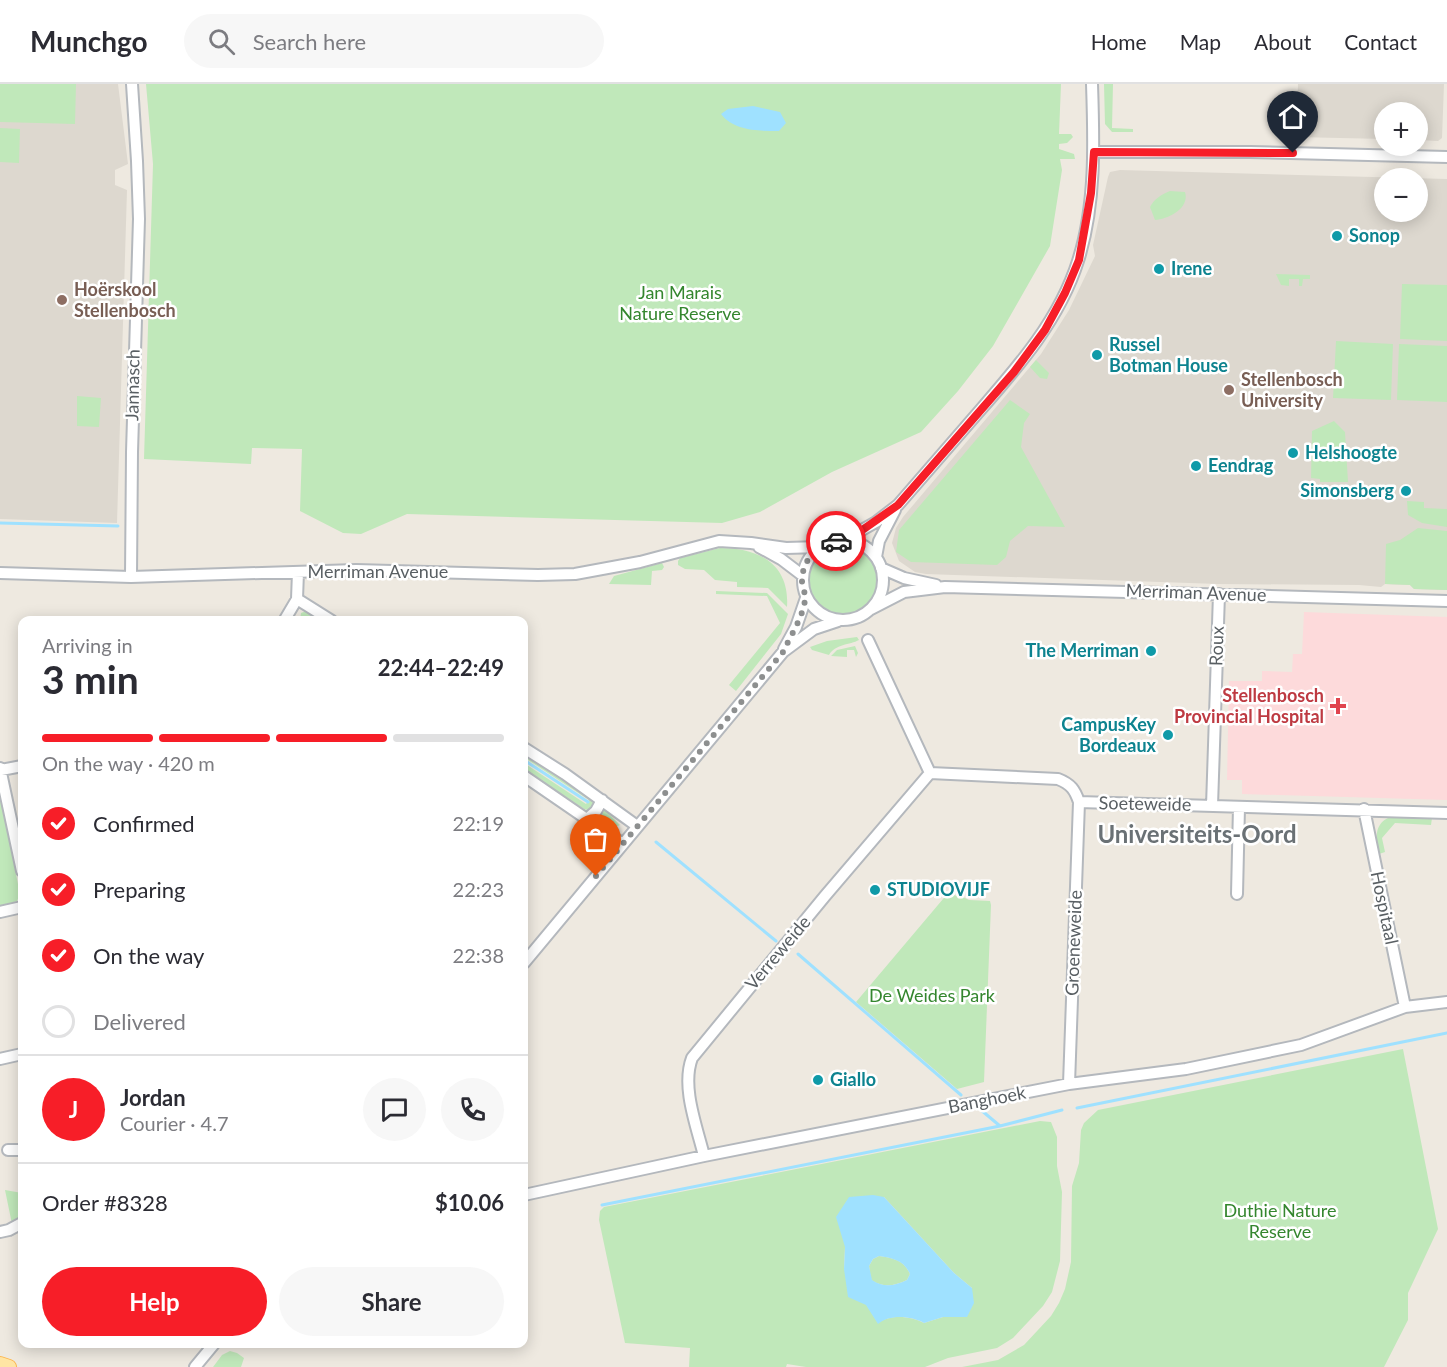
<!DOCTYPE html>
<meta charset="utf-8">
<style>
:root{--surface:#fff;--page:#f7f7f7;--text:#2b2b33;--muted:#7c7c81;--line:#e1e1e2;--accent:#f71e28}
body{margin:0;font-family:Lato,sans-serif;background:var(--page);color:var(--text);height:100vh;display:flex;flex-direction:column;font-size:22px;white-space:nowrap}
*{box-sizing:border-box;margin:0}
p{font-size:20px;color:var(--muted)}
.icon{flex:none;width:33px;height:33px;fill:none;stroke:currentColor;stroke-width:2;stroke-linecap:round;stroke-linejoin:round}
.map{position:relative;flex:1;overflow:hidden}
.drawer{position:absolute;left:18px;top:532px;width:510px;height:732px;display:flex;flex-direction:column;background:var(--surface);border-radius:12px;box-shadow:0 3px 15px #0003}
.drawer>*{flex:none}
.fabs{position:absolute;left:1374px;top:18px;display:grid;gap:12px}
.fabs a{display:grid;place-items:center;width:54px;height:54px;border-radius:50%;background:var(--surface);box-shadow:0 3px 15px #0003;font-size:30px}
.pin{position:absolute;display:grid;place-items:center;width:51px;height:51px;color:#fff;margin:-62px -26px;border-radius:50% 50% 50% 0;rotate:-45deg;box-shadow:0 0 6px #0007}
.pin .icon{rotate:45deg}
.courier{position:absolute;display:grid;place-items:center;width:60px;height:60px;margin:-30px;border:4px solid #f71e28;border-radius:50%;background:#fff;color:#222;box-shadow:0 2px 8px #0007}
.overview em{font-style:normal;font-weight:700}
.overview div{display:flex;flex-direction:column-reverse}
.overview{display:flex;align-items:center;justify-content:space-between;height:102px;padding:0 24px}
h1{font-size:39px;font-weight:700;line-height:45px}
.bar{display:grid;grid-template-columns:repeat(4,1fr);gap:9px 6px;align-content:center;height:72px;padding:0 24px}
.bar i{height:8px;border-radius:4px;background:var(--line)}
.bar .on{background:var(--accent)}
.bar p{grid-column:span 4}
.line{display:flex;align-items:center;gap:15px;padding:0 24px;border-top:2px solid var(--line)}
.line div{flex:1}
.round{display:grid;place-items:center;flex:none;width:63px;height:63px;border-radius:32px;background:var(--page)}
ol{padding:0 24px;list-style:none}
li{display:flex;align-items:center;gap:18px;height:66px}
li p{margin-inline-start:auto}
li .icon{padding:6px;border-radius:50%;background:var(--accent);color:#fff;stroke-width:4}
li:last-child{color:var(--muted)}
li i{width:33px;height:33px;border:3px solid var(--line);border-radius:50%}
.primary-button{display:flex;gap:12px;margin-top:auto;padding:12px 24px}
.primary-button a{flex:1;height:69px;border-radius:36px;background:var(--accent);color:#fff;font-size:24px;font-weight:700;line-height:69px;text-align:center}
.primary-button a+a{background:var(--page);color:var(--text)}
header{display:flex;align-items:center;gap:36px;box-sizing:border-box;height:84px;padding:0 30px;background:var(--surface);border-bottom:2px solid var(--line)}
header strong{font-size:28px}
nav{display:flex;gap:33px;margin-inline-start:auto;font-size:21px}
.search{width:420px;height:54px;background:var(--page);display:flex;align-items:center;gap:15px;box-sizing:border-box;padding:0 21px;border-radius:33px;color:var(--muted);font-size:22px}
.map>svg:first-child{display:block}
</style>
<header>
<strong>Munchgo</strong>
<div class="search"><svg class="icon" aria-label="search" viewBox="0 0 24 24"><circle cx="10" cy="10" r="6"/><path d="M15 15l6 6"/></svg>Search here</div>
<nav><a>Home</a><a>Map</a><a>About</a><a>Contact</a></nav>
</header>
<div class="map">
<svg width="1447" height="1283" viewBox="0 0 1447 1283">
<rect width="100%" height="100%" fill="#eee9e0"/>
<path fill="#ddd8cf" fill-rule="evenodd" d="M 0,0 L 118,0 L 128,80 L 115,86 L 115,101 L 127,106 L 117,439 L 0,435 Z
M 1298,0 L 1444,0 L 1442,54 L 1438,57 L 1418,56 L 1418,28 L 1384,28 L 1384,55 L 1296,53 Z
M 1120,86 L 1447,95 L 1447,506 L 1414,505 L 1410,501 L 1385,500 L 1381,503 L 1359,501 L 1218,500 L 926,490 L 915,488 L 899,477 L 892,459 L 896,444 L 903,433 L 1041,270 L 1069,226 L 1095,172 L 1093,161 L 1108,93 L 1110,88 ZM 1384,94 L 1418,94 L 1418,128 L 1384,128 Z"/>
<path fill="#fddadb" d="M 1304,528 L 1447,533 L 1447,716 L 1242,710 L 1242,696 L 1227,696 L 1229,597 L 1262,597 L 1262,587 L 1292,588 L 1293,570 L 1302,570 Z"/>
<path fill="#c0e8ba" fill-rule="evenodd" d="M 0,0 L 76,0 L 75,40 L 0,38 Z
M 146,0 L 1061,0 L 1059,50 L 1071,50 L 1073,53 L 1067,59 L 1059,60 L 1059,65 L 1074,70 L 1075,75 L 1060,75 L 1062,86 L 1050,162 L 993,262 L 958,307 L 921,348 L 832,388 L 760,428 L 722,439 L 407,430 L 361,450 L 343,449 L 300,427 L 302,365 L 252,364 L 251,380 L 144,375 L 153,80 Z
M 1104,0 L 1113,0 L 1112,44 L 1133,45 L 1133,48 L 1112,48 L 1105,40 Z
M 0,44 L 20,45 L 19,79 L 0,78 Z
M 1170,107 L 1185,108 C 1190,124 1169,135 1155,136 L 1150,123 C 1154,115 1162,110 1170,107 Z
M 1276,190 L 1310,191 L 1310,195 L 1303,195 L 1302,202 L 1299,202 L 1299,195 L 1289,195 L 1289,202 L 1281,201 Z
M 1402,200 L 1447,201 L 1447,257 L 1400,255 Z
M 1336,257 L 1393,260 L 1391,316 L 1333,314 Z
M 1399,260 L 1447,262 L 1447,318 L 1397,316 Z
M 1036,276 L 1049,289 L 1047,295 L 1040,294 L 1030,283 Z
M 77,312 L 101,314 L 99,343 L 77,342 Z
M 1010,316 L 1030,330 L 1024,339 L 1021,363 L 1065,443 L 1028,442 L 1010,457 L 1006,473 L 997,481 L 911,478 L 896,468 L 899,446 Z
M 1334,337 L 1345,348 L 1348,398 L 1320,398 L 1320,395 L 1311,394 L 1312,347 Z
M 1407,417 L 1424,418 L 1424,424 L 1447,425 L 1447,443 L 1422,439 L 1408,431 Z
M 1418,444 L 1447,447 L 1447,506 L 1414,505 L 1410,501 L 1385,500 L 1386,460 L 1400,456 Z
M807 496a35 35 0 1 1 70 0a35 35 0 1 1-70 0Z
M 720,464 C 759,464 790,480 787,523 L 768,504 L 737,503 L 737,498 L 715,496 L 704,486 L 685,485 L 678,481 L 678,477 L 680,474 Z
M 662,479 L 664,483 L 662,486 L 652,487 L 651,501 L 609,500 L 614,492 Z
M 716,507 L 767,509 L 788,530 L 781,550 L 736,607 L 729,601 L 780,539 L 767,512 L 716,510 Z
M 309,526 L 325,537 L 300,537 L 301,529 Z
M 857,553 L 859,556 C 850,561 835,560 829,571 L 812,566 L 810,563 L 827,557 Z
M 855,562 L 858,569 L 856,573 L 854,566 L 847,566 L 847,573 L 831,572 L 837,566 Z
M 524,669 L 528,670 L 593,716 L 593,723 L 588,726 L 584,725 L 524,685 L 524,679 L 586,720 L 589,716 L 525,674 L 524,675 Z
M 0,711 L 20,810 L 17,817 L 0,823 Z
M 604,725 L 620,741 L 618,742 L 606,739 L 597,733 Z
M 1395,732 L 1432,734 L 1431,741 L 1395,739 L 1382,754 L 1385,768 L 1379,770 C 1375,753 1374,736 1395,732 Z
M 954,802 L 956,803 L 952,809 L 959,814 L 961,812 L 969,816 L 990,817 L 991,821 L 984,998 L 957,1005 L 856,918 Z
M 1403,965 L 1438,1145 L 1408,1209 L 1408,1236 L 1384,1283 L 962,1283 L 998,1276 L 1024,1261 L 1051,1232 L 1059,1219 L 1065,1205 L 1071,1178 L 1072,1102 L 1079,1079 L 1081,1046 L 1084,1039 L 1098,1026 Z
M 1040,1037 L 1051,1038 L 1057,1053 L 1057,1082 L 1062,1108 L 1060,1177 L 1052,1208 L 1043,1222 L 1013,1254 L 997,1264 L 948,1274 L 925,1283 L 806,1283 L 787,1280 L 786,1283 L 689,1283 L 690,1264 L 625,1259 L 599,1136 L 600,1127 L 604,1123 ZM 884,1113 L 954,1189 L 972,1204 L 943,1233 L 924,1239 C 911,1232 890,1230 878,1239 L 844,1185 L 845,1163 Z
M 5,1106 L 22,1109 L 22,1134 L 12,1140 Z
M 879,1172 C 893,1174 904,1176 910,1190 L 907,1196 C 894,1202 884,1204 871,1196 L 869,1182 L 873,1175 Z
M 230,1267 L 237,1269 L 244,1274 L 241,1283 L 213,1283 L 222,1271 Z"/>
<path fill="#9fe1ff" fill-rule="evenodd" d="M 753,22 L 780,28 L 786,39 L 779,47 C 759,47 734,47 721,30 L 728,25 Z
M 873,1111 L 884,1113 L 954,1189 L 972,1204 L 974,1219 L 967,1233 L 943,1233 L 924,1239 C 911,1232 890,1230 878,1240 L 866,1221 L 848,1213 L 844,1185 L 845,1163 L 836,1133 L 849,1113 ZM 879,1172 C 892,1174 904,1176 910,1190 L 907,1196 C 894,1202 884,1204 872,1196 L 869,1182 L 873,1175 Z"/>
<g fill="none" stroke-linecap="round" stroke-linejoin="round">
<path stroke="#9fe1ff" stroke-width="3" d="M 0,439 L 118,442
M 524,676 L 588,718
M 656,758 L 776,857
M 798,870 L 961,1011
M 1077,1024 L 1447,949
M 981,1026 L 1000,1042
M 602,1121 L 1000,1042 L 1062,1026"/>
<g stroke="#b4b8bd" stroke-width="14">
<path id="minor" d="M 1093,68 L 1250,68 L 1447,73
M803 496a40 40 0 1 1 80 0a40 40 0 1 1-80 0Z
M 844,456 L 876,438 L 898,421 C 924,391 950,361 976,331 C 1017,284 1059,237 1078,177 C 1096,121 1094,58 1092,0
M 759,463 L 781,475 L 802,491
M 876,473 L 879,457 L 895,426
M 881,484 L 904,494 L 936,501
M 0,489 L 131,493 L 356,486 L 538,491 L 575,490 L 640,478 L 719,457 L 751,459 L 786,464 L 820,463
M 131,493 L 132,368 L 139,135 L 137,77 L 132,0
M 297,515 L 332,537
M 871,525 L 904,508 L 945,503 L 1447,517
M 284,537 L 297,515 L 298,488
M 868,556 L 930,689 L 1058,695 C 1071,700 1075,706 1079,718 L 1447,729
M 784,565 L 796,543 L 806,514
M 524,664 L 565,690 L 637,742
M 0,684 L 22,787
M 1,686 L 22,682
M 524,692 L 623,760
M 1212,722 L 1219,510
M 1364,725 L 1405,923
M 587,735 L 596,727 L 602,716
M 1237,810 L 1239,723
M 0,828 L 22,823
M 524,879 L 783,568 L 814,545 L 838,537
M 0,975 L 22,970
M 1069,1000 L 1079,718
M 8,1066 L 22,1066
M 704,1072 C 697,1043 681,1003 692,974 L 825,812 L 930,689
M 524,1111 L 704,1072 L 1069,1000 L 1186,985 L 1301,961 L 1405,923 L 1447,918
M 0,1148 L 9,1146 L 22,1139
M 195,1283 L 214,1260"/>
</g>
<g stroke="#fcb54b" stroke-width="16">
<path id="major" d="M 0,1280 L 9,1283"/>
</g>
<use href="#minor" stroke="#fff" stroke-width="10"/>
<use href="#major" stroke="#ffe5a4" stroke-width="14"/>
</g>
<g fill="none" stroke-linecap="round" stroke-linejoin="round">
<path stroke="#8d8f8f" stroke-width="6" stroke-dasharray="0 10.8" d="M 596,792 L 783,568 C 790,553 804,531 805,515 C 806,510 802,503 802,497 C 802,476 817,461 836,457"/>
<path stroke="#f71e28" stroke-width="8" d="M 836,457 L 844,456 L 858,449 L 898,421 L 1014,288 L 1045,246 L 1065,209 L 1079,176 L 1091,109 L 1094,68 L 1293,69"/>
</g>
<g fill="#0f9aa8" stroke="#fff" stroke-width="2">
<circle cx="1337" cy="152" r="6"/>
<circle cx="1159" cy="185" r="6"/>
<circle cx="1097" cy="271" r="6"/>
<circle cx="1293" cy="369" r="6"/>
<circle cx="1196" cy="382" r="6"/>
<circle cx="1406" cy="407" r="6"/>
<circle cx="1151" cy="567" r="6"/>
<circle cx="1168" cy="651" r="6"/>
<circle cx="875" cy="806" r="6"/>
<circle cx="818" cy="996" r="6"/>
</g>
<g fill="#8d6e63" stroke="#fff" stroke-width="2">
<circle cx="62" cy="216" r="6"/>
<circle cx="1229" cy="306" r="6"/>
</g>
<path fill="#e0444e" stroke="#fff" stroke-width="2" d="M1335 613h6v6h6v6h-6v6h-6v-6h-6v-6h6z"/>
<g text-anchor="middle" stroke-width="5" stroke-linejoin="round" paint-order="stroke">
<g font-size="18" font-weight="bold" fill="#0d838f" stroke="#fff" text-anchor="start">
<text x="1349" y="158">Sonop</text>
<text x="1171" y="191">Irene</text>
<text x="1109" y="267">Russel<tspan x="1109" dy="21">Botman House</tspan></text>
<text x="1305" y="375">Helshoogte</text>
<text x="1208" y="388">Eendrag</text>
<text x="1394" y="413" text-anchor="end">Simonsberg</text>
<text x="1139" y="573" text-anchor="end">The Merriman</text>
<text x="1156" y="647" text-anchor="end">CampusKey<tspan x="1156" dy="21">Bordeaux</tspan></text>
<text x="887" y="812">STUDIOVIJF</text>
<text x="830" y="1002">Giallo</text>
</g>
<g font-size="18" font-weight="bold" fill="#785e54" stroke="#fff" text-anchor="start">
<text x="74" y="212">Hoërskool<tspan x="74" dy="21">Stellenbosch</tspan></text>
<text x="1241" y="302">Stellenbosch<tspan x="1241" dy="21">University</tspan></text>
</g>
<g font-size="18" fill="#34862e" stroke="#fff">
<text x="680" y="215">Jan Marais<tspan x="680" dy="21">Nature Reserve</tspan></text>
<text x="932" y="918">De Weides Park</text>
<text x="1280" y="1133">Duthie Nature<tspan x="1280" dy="21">Reserve</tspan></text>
</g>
<g font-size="18" fill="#595f63" stroke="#fff">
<text transform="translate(133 301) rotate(-89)" y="6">Jannasch</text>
<text x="378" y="494">Merriman Avenue</text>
<text transform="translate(1196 509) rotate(2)" y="6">Merriman Avenue</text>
<text transform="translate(1217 562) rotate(-88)" y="6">Roux</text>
<text transform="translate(1145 720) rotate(1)" y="6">Soeteweide</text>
<text transform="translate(1384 824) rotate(78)" y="6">Hospitaal</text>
<text transform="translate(1074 859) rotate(-88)" y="6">Groeneweide</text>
<text transform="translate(778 869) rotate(-50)" y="6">Verreweide</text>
<text transform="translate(987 1016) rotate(-11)" y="6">Banghoek</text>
</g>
<g font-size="18" font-weight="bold" fill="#be3a42" stroke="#fff" text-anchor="end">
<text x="1324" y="618">Stellenbosch<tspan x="1324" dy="21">Provincial Hospital</tspan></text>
</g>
<g font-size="24" font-weight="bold" fill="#6a7175" stroke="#fff">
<text x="1197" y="759">Universiteits-Oord</text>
</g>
</g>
</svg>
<div class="fabs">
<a>+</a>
<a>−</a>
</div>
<div class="pin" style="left:596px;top:792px;background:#ea580c"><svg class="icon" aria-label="bag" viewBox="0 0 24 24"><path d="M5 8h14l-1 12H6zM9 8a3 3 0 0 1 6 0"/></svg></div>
<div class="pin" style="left:1293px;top:69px;background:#1f2937"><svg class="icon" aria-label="home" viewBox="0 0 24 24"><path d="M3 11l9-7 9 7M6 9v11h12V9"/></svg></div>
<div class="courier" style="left:836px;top:457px"><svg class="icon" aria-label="car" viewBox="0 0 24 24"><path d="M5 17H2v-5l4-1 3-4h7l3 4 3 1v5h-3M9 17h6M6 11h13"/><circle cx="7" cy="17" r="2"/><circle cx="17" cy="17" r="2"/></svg></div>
<section class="drawer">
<div class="overview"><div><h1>3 min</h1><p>Arriving in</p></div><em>22:44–22:49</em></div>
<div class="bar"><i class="on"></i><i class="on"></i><i class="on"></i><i></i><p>On the way · 420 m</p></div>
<ol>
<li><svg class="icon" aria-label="check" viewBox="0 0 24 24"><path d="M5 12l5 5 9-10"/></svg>Confirmed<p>22:19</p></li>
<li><svg class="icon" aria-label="check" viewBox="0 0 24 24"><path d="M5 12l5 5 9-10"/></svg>Preparing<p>22:23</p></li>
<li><svg class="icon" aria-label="check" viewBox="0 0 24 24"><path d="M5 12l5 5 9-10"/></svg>On the way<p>22:38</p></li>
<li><i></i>Delivered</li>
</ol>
<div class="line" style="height:108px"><b class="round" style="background:var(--accent);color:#fff">J</b><div><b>Jordan</b><p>Courier · 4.7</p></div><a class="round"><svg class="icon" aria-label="chat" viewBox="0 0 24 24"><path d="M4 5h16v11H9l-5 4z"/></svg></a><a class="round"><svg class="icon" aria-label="phone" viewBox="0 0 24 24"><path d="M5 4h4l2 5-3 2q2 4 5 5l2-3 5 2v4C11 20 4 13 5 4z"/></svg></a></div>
<div class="line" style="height:78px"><div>Order #8328</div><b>$10.06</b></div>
<div class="primary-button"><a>Help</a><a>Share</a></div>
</section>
</div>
